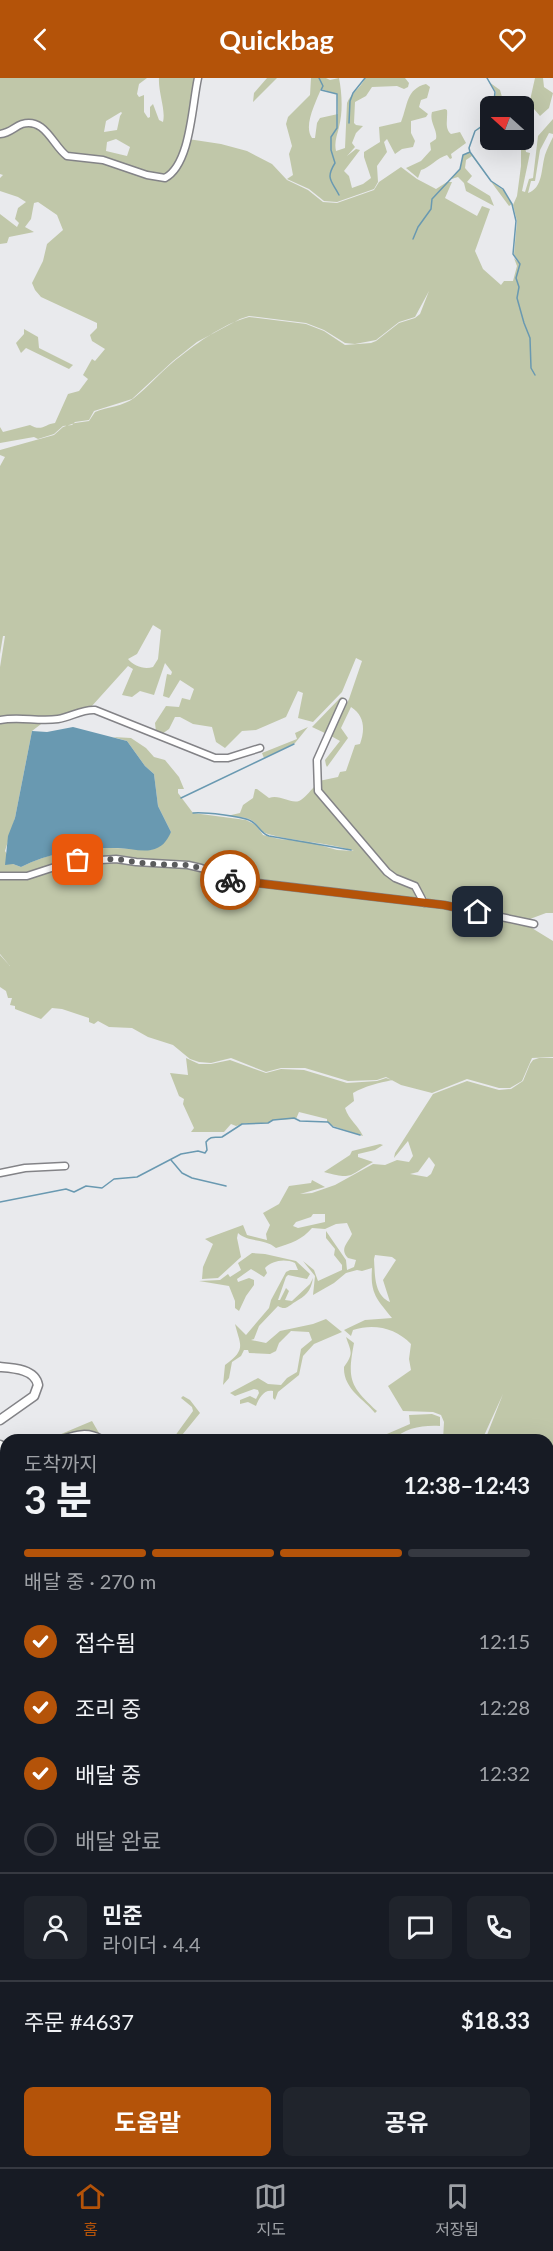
<!DOCTYPE html>
<html lang="ko">
<meta charset="utf-8">
<style>
:root{--surface:#171b24;--page:#20242c;--text:#f1f3f6;--muted:#9ea1a6;--line:#363941;--accent:#b45309}
body{margin:0;font-family:Lato,"Noto Sans KR",sans-serif;background:var(--page);color:var(--text);height:100vh;display:flex;flex-direction:column;font-size:22px;white-space:nowrap}
*{box-sizing:border-box;margin:0}
p{font-size:20px;color:var(--muted)}
.icon{flex:none;width:33px;height:33px;fill:none;stroke:currentColor;stroke-width:2;stroke-linecap:round;stroke-linejoin:round}
.map{position:relative;flex:1;overflow:hidden}
.panel{position:absolute;left:0px;top:1356px;width:554px;height:734px;display:flex;flex-direction:column;background:var(--surface);border-radius:18px 18px 0 0;box-shadow:0 6px 24px #0002}
.panel>*{flex:none}
.needle{width:39px;rotate:291deg}
.buttons{position:absolute;left:480px;top:18px;display:grid;gap:12px}
.buttons a{display:grid;place-items:center;width:54px;height:54px;border-radius:9px;background:var(--surface);box-shadow:0 6px 24px #0002;font-size:30px}
.pin{position:absolute;display:grid;place-items:center;width:51px;height:51px;color:#fff;margin:-26px;border-radius:12px;box-shadow:0 3px 9px #0006}
.courier{position:absolute;display:grid;place-items:center;width:60px;height:60px;margin:-30px;border:4px solid #b45309;border-radius:50%;background:#fff;color:#222;box-shadow:0 2px 8px #0007}
.overview em{font-style:normal;font-weight:700}
.overview div{display:flex;flex-direction:column-reverse}
.overview{display:flex;align-items:center;justify-content:space-between;height:102px;padding:0 24px}
h1{font-size:39px;font-weight:700;line-height:45px}
.bar{display:grid;grid-template-columns:repeat(4,1fr);gap:9px 6px;align-content:center;height:72px;padding:0 24px}
.bar i{height:8px;border-radius:4px;background:var(--line)}
.bar .active{background:var(--accent)}
.bar p{grid-column:span 4}
.line{display:flex;align-items:center;gap:15px;padding:0 24px;border-top:2px solid var(--line)}
.line div{flex:1}
.round{display:grid;place-items:center;flex:none;width:63px;height:63px;border-radius:9px;background:var(--page)}
ol{padding:0 24px;list-style:none}
li{display:flex;align-items:center;gap:18px;height:66px}
li p{margin-inline-start:auto}
li .icon{padding:6px;border-radius:50%;background:var(--accent);color:#fff;stroke-width:4}
li:last-child{color:var(--muted)}
li i{width:33px;height:33px;border:3px solid var(--line);border-radius:50%}
.button{display:flex;gap:12px;margin-top:auto;padding:12px 24px}
.button a{flex:1;height:69px;border-radius:9px;background:var(--accent);color:#fff;font-size:24px;font-weight:700;line-height:69px;text-align:center}
.button a+a{background:var(--page);color:var(--text)}
header{display:flex;justify-content:space-between;align-items:center;height:78px;padding:0 24px;background:var(--accent);color:#fff;font-size:27px;font-weight:700}
.menu{display:flex;justify-content:space-around;align-items:center;height:84px;border-top:2px solid var(--line);background:var(--surface);font-size:16px;color:var(--muted)}
.menu a{display:grid;justify-items:center;gap:3px}
.menu .active{color:var(--accent)}
.map>svg:first-child{display:block}
</style>
<header><svg class="icon" aria-label="back" viewBox="0 0 24 24"><path d="M15 5l-7 7 7 7"/></svg>Quickbag<svg class="icon" aria-label="heart" viewBox="0 0 24 24"><path d="M12 20l-8-8c-3-5 5-10 8-4 3-6 11-1 8 4z"/></svg></header>
<div class="map">
<svg width="553" height="2089" viewBox="0 0 553 2089">
<rect width="100%" height="100%" fill="#e9eaed"/>
<path fill="#c0c7a9" fill-rule="evenodd" d="M 0,0 L 147,0 L 139,6 L 137,16 L 139,19 L 144,17 L 144,34 L 148,40 L 150,39 L 150,29 L 153,26 L 159,42 L 163,44 C 166,32 158,14 159,0 L 197,0 C 191,35 191,73 164,99 L 117,85 L 68,78 L 55,64 L 31,45 L 0,55 ZM 121,34 L 122,35 L 120,38 L 117,52 L 104,54 L 106,43 ZM 116,61 L 130,69 L 127,78 L 106,73 L 107,64 Z
M 267,0 L 277,0 L 253,24 L 254,15 Z
M 311,0 L 326,0 L 330,2 L 339,0 C 342,15 343,34 339,49 C 337,58 334,64 336,73 L 345,70 L 347,25 C 351,15 361,10 365,0 L 405,0 L 409,5 L 408,9 L 404,11 L 397,8 L 372,9 L 366,18 L 355,24 L 354,45 L 356,47 L 363,48 L 356,55 L 352,65 L 355,69 L 347,78 L 356,71 L 360,72 L 344,93 L 349,98 L 352,110 L 363,106 L 371,100 L 364,79 L 364,74 L 380,64 L 379,49 L 401,44 C 408,27 406,11 426,6 L 430,9 L 427,20 L 421,22 L 419,29 L 428,36 L 426,39 L 411,43 L 411,55 L 415,63 L 413,69 L 402,71 L 395,76 L 387,61 L 384,64 L 387,74 L 377,88 L 378,104 L 374,111 L 337,124 L 324,123 L 309,111 L 287,101 L 293,97 L 289,76 L 292,68 L 286,46 L 288,39 L 310,17 ZM 321,11 L 337,16 L 338,36 L 320,40 L 317,45 L 315,60 L 312,60 C 303,48 316,24 321,11 Z
M 535,0 L 543,0 L 544,9 L 553,15 L 549,30 L 540,38 L 534,31 L 531,33 L 524,63 L 526,74 L 530,75 L 522,113 L 525,114 L 529,101 L 533,100 L 538,58 L 553,41 L 553,56 L 549,55 L 540,72 L 535,103 L 531,103 L 528,115 C 543,110 541,91 545,77 C 547,71 550,65 553,59 L 553,835 L 546,835 L 530,841 L 429,823 L 419,810 L 392,797 L 320,713 L 319,703 L 338,699 L 340,694 L 346,693 L 355,667 L 360,666 C 365,652 365,638 351,629 L 341,650 L 348,660 L 327,689 L 326,687 L 325,682 L 340,663 L 331,658 L 349,621 L 362,583 L 356,580 L 342,614 L 313,644 L 298,640 L 303,615 L 298,613 L 286,639 L 256,652 L 242,653 L 225,670 L 216,664 L 212,649 L 193,646 L 180,639 L 175,639 L 169,651 L 162,656 L 156,654 L 155,645 L 166,628 L 179,629 L 182,620 L 190,622 L 194,611 L 180,602 L 169,620 L 163,618 L 167,596 L 171,597 L 172,594 L 165,585 L 154,617 L 140,613 L 132,619 L 122,617 L 133,591 L 128,588 L 91,629 L 58,639 L 0,640 L 0,589 L 5,558 L 3,558 L 0,576 L 0,388 L 5,379 L 0,377 L 0,372 L 54,357 L 63,349 L 75,345 L 89,343 L 95,334 C 107,329 124,328 134,320 C 148,309 159,296 172,285 C 194,267 222,246 249,239 L 306,246 L 324,253 L 345,267 L 371,265 L 376,263 L 399,245 L 415,240 L 420,236 L 429,213 L 415,239 L 399,244 L 376,262 L 355,266 L 345,265 L 324,252 L 306,245 L 249,238 L 240,241 L 197,264 L 173,283 L 132,321 L 94,333 L 89,342 L 75,344 L 72,347 L 63,348 L 54,356 L 38,361 L 34,359 L 0,365 L 0,349 L 3,354 L 30,347 C 42,354 45,346 55,345 L 68,316 L 79,313 L 88,301 L 83,297 L 92,281 L 95,283 L 105,271 L 92,263 L 90,257 L 97,250 L 97,245 L 41,219 L 35,212 L 32,205 L 43,183 L 47,166 L 63,152 L 57,137 L 38,124 L 34,125 L 31,141 L 25,149 L 34,154 L 9,159 L 7,165 L 0,166 L 0,136 L 17,149 L 19,145 L 15,141 L 18,130 L 26,124 L 18,119 L 0,113 L 0,100 L 3,97 L 0,96 L 0,56 L 22,47 L 40,48 L 63,76 L 103,83 L 147,97 L 169,98 L 188,61 L 221,66 L 247,73 L 272,86 L 287,102 L 308,112 L 323,124 L 337,125 L 374,112 L 379,104 L 401,89 L 417,101 L 436,111 L 447,104 L 452,104 L 445,120 L 477,138 L 482,128 L 490,131 L 475,173 L 483,191 L 501,207 L 504,203 L 513,203 L 517,188 L 514,180 L 520,186 L 514,176 L 517,143 L 513,127 L 517,118 L 521,88 L 521,62 L 524,62 L 524,49 ZM 153,547 L 161,552 L 158,581 L 153,589 C 144,592 134,588 128,581 L 137,576 Z
M 489,4 L 500,12 L 502,19 L 498,28 L 490,28 L 490,39 L 485,42 L 483,49 L 476,53 L 482,48 L 485,34 L 495,18 L 496,14 Z
M 445,31 L 447,32 C 448,41 444,50 451,56 L 460,54 L 466,65 L 451,76 L 452,80 L 450,81 L 447,77 C 437,80 429,90 421,92 L 418,100 L 406,90 L 421,83 L 431,72 L 430,65 L 436,61 C 438,52 429,44 432,34 Z
M 470,74 L 491,103 L 503,112 L 512,126 L 509,128 L 472,78 L 466,82 L 465,90 L 472,98 L 467,104 L 490,118 L 494,128 L 466,113 L 464,105 L 458,99 L 451,101 L 460,91 L 463,77 Z
M 24,251 L 38,259 L 39,270 L 73,287 L 69,291 L 26,270 L 21,275 L 16,265 L 24,256 Z
M 341,619 L 344,620 L 327,656 L 312,649 Z
M 11,642 L 45,643 L 32,653 L 15,740 L 5,773 L 13,786 L 21,789 C 61,768 107,768 151,772 L 171,754 L 158,728 L 154,696 L 145,688 L 127,663 L 113,659 L 131,660 L 146,670 L 154,679 L 165,682 L 179,699 L 184,711 L 178,711 L 178,715 L 193,735 L 246,742 L 256,747 L 263,757 L 279,761 L 309,764 L 337,772 L 354,773 C 328,764 295,764 268,756 C 260,754 260,749 254,744 C 247,738 236,739 227,738 L 240,735 L 243,727 L 253,720 L 255,711 L 257,711 L 269,720 C 280,716 290,726 299,723 C 304,721 310,713 314,709 L 327,728 L 375,784 L 413,810 L 416,820 L 414,822 L 241,802 L 207,790 L 111,778 L 26,795 L 0,796 L 0,644 Z
M 308,649 L 295,665 L 264,680 L 262,675 L 297,661 L 295,655 Z
M 107,782 L 187,788 L 225,801 L 423,826 L 522,844 L 553,863 L 553,979 L 532,980 L 522,1003 L 510,1010 L 499,1010 L 467,1001 L 432,1015 L 401,1007 L 386,999 L 377,1002 L 348,1003 L 305,990 L 281,990 L 266,994 L 231,980 L 211,985 L 199,984 L 190,981 L 173,967 L 148,959 L 132,950 L 109,949 L 98,943 L 94,946 L 89,944 L 89,940 L 62,931 L 52,930 L 41,941 L 15,931 L 15,928 L 10,927 L 12,920 L 8,920 L 6,913 L 0,909 L 0,877 L 10,888 L 0,876 L 0,799 L 10,800 L 70,784 Z
M 186,980 L 199,986 L 211,986 L 230,982 L 266,995 L 281,991 L 304,992 L 347,1005 L 377,1003 L 386,1000 L 392,1002 C 379,1005 365,1008 353,1015 L 354,1023 L 345,1030 C 349,1042 358,1047 363,1058 L 333,1048 L 327,1044 L 327,1041 L 299,1034 L 296,1041 L 273,1042 L 268,1045 L 246,1045 L 236,1048 L 231,1046 L 224,1054 L 191,1054 L 194,1050 L 183,1026 L 184,1021 L 179,1018 L 170,995 L 188,997 Z
M 539,980 L 553,980 L 553,1428 L 549,1426 L 553,1429 L 553,1576 L 548,1585 L 548,1362 L 485,1362 L 503,1316 L 482,1362 L 443,1362 L 444,1344 L 441,1337 L 433,1334 L 403,1333 L 388,1308 L 411,1292 L 409,1281 L 411,1266 C 396,1250 374,1245 353,1252 L 351,1258 L 344,1252 L 365,1242 L 392,1240 C 377,1221 370,1216 372,1190 L 362,1193 L 357,1192 L 346,1195 L 334,1205 L 313,1217 L 315,1198 L 303,1183 L 314,1192 L 318,1203 L 342,1192 L 342,1187 L 334,1177 L 335,1171 L 326,1160 L 326,1153 L 346,1182 L 347,1192 L 354,1189 L 356,1182 L 348,1180 C 339,1171 348,1165 352,1156 L 347,1145 L 336,1146 L 325,1151 L 312,1150 C 302,1162 291,1165 276,1170 C 265,1160 249,1165 238,1155 L 237,1160 L 241,1179 L 218,1200 L 202,1201 L 203,1189 L 213,1166 L 205,1161 L 243,1147 L 247,1157 L 267,1162 L 266,1156 L 270,1147 L 263,1135 L 279,1126 L 289,1108 L 311,1105 L 312,1102 L 325,1109 L 300,1116 L 312,1115 L 335,1107 L 373,1086 L 385,1087 L 397,1082 L 409,1084 L 413,1078 L 408,1063 L 394,1080 L 395,1075 L 433,1016 L 467,1003 L 499,1012 L 511,1011 L 523,1003 L 530,986 L 533,982 ZM 429,1079 L 435,1087 L 431,1096 L 427,1099 L 410,1096 L 418,1094 ZM 313,1136 L 325,1136 L 325,1144 L 298,1150 L 293,1148 L 296,1144 L 311,1139 ZM 375,1177 L 392,1179 L 396,1182 L 383,1202 L 390,1224 C 374,1217 375,1197 374,1181 Z
M 380,1066 L 383,1067 L 375,1072 L 358,1076 L 358,1079 L 373,1084 C 348,1098 353,1102 324,1094 L 350,1077 L 352,1073 Z
M 252,1175 L 265,1176 L 296,1183 L 310,1196 L 307,1201 L 288,1197 L 286,1199 L 278,1222 L 280,1222 L 286,1210 L 289,1213 L 285,1222 L 292,1223 L 310,1206 L 313,1200 C 311,1214 305,1218 295,1224 C 288,1228 286,1233 278,1228 L 259,1248 L 254,1261 L 251,1262 L 266,1265 L 280,1253 L 313,1246 L 326,1241 L 342,1254 L 314,1266 L 303,1278 L 299,1297 L 278,1314 L 275,1322 L 273,1320 L 273,1313 C 264,1311 259,1320 256,1328 L 248,1324 L 240,1326 L 240,1322 L 250,1318 L 256,1321 L 259,1315 L 258,1312 L 254,1311 L 235,1318 L 230,1315 L 258,1300 L 268,1306 L 281,1307 L 287,1300 L 297,1294 L 301,1271 L 312,1262 L 309,1254 L 291,1253 L 279,1265 L 276,1273 L 270,1276 L 249,1275 L 248,1272 L 244,1272 L 241,1278 L 232,1284 L 229,1300 L 223,1307 L 225,1287 C 247,1271 240,1267 235,1246 L 246,1257 L 269,1230 L 271,1222 L 286,1194 L 290,1192 L 298,1192 L 295,1185 C 284,1180 272,1183 265,1190 L 267,1195 L 264,1199 L 251,1191 L 237,1201 L 238,1204 L 249,1200 L 254,1202 L 254,1207 L 246,1218 L 239,1233 L 235,1230 L 235,1223 L 229,1208 L 199,1203 L 220,1202 L 228,1196 L 230,1199 L 241,1192 L 238,1185 Z
M 346,1259 L 354,1265 C 347,1302 350,1308 377,1333 L 375,1335 C 364,1321 343,1311 344,1289 C 354,1275 351,1274 346,1259 Z
M 183,1318 L 190,1322 L 200,1335 L 178,1362 L 172,1362 L 193,1333 L 192,1329 L 181,1320 Z
M 432,1336 L 440,1339 L 440,1348 C 422,1347 405,1350 393,1362 L 390,1360 L 373,1362 L 410,1346 L 409,1337 Z
M 92,1343 L 99,1355 L 97,1357 L 75,1355 L 56,1362 L 47,1362 Z
M 553,1579 L 553,1925 L 548,1921 L 548,1586 Z
M 6,1876 L 6,1964 L 0,1963 L 0,1877 Z
M 0,1964 L 6,1965 L 6,2064 L 0,2062 L 0,2052 L 3,2049 L 0,2048 Z
M 135,2084 L 339,2084 L 333,2089 L 143,2089 L 135,2088 Z"/>
<path fill="#6999b1" d="M 73,649 L 127,663 L 145,688 L 154,696 L 158,728 L 171,754 C 167,763 162,770 151,772 C 141,774 128,770 118,770 C 85,769 50,774 21,789 L 13,786 L 5,787 L 8,758 L 15,740 L 32,653 L 47,654 Z"/>
<g fill="none" stroke-linecap="round" stroke-linejoin="round">
<path stroke="#6999b1" stroke-width="1.5" d="M 319,0 L 323,8 L 321,12 L 337,16 L 337,50 L 331,59 L 331,72 L 335,85 C 325,101 332,103 339,117
M 349,45 L 350,23 L 353,15 L 365,0
M 470,74 L 491,103 L 503,111 L 512,126 L 516,143 L 513,176 L 520,186 L 516,200 L 519,209 L 517,220 L 524,245 L 530,260 L 531,290 L 535,297
M 413,161 L 418,149 L 431,131 L 432,121 L 460,91 L 463,77 L 470,74 L 469,70 L 475,53 L 482,48 L 485,34 L 494,23 L 495,14 L 487,0
M 181,720 L 294,666
M 193,735 C 204,734 242,738 251,743 C 259,747 260,755 269,758 L 351,772
M 171,1082 L 182,1095 L 192,1100 L 226,1108
M 0,1124 L 66,1111 L 74,1114 L 86,1108 L 102,1110 L 114,1101 L 137,1099 L 181,1076 L 198,1073 L 205,1075 L 207,1072 L 206,1064 C 211,1057 215,1060 222,1059 L 242,1046 L 268,1045 L 273,1042 L 294,1040 L 300,1043 L 328,1044 L 333,1049 L 360,1057
M 0,1409 L 6,1408
M 0,1549 L 6,1541
M 0,1846 L 6,1846"/>
<g stroke="#838387" stroke-width="9">
<path id="minor" d="M 0,56 C 10,55 14,49 22,46 C 45,39 53,68 67,78 L 103,82 L 147,97 L 165,100 C 191,86 192,26 198,0
M 343,624 L 317,682 L 318,713 L 387,794 L 395,800 L 415,808 L 424,825
M 0,642 C 20,638 38,644 58,641 C 71,639 82,631 95,632 L 215,680 L 228,680 L 260,670
M 0,798 L 27,798 L 70,784 L 116,781 L 136,784 L 188,787 L 201,790 L 232,802 L 444,827 L 534,846
M 0,1095 L 25,1090 L 65,1088"/>
</g>
<g stroke="#838387" stroke-width="11">
<path id="tertiary" d="M 0,1289 C 13,1290 35,1291 38,1307 L 34,1318 L 0,1342
M 63,1362 C 77,1357 88,1354 101,1362
M 0,1367 L 6,1370
M 548,1923 L 553,1927"/>
</g>
<use href="#minor" stroke="#fff" stroke-width="6"/>
<use href="#tertiary" stroke="#fff" stroke-width="8"/>
</g>
<g fill="none" stroke-linecap="round" stroke-linejoin="round">
<path stroke="#5b5c5d" stroke-width="6" stroke-dasharray="0 10.8" d="M 78,782 L 116,781 L 149,786 L 188,787 L 201,790 L 230,802"/>
<path stroke="#b45309" stroke-width="8" d="M 230,802 L 444,827 L 478,834"/>
</g>
</svg>
<div class="buttons">
<a><svg class="needle" viewBox="-14 -14 28 28"><path d="M0-13l5 13h-10z" fill="#e53935"/><path d="M0 13l5-13h-10z" fill="#9ea1a6"/></svg></a>
</div>
<div class="pin" style="left:78px;top:782px;background:#ea580c"><svg class="icon" aria-label="bag" viewBox="0 0 24 24"><path d="M5 8h14l-1 12H6zM9 8a3 3 0 0 1 6 0"/></svg></div>
<div class="pin" style="left:478px;top:834px;background:#1f2937"><svg class="icon" aria-label="home" viewBox="0 0 24 24"><path d="M3 11l9-7 9 7M6 9v11h12V9"/></svg></div>
<div class="courier" style="left:230px;top:802px"><svg class="icon" aria-label="bike" viewBox="0 0 24 24"><circle cx="6" cy="16" r="4"/><circle cx="18" cy="16" r="4"/><path d="M6 16l4-8h5l3 8M10 8l3 8H6M13 5h3"/></svg></div>
<section class="panel">
<div class="overview"><div><h1>3 분</h1><p>도착까지</p></div><em>12:38–12:43</em></div>
<div class="bar"><i class="active"></i><i class="active"></i><i class="active"></i><i></i><p>배달 중 · 270 m</p></div>
<ol>
<li><svg class="icon" aria-label="check" viewBox="0 0 24 24"><path d="M5 12l5 5 9-10"/></svg>접수됨<p>12:15</p></li>
<li><svg class="icon" aria-label="check" viewBox="0 0 24 24"><path d="M5 12l5 5 9-10"/></svg>조리 중<p>12:28</p></li>
<li><svg class="icon" aria-label="check" viewBox="0 0 24 24"><path d="M5 12l5 5 9-10"/></svg>배달 중<p>12:32</p></li>
<li><i></i>배달 완료</li>
</ol>
<div class="line" style="height:108px"><a class="round"><svg class="icon" aria-label="person" viewBox="0 0 24 24"><circle cx="12" cy="8" r="4"/><path d="M4 21q1-7 8-7t8 7"/></svg></a><div><b>민준</b><p>라이더 · 4.4</p></div><a class="round"><svg class="icon" aria-label="chat" viewBox="0 0 24 24"><path d="M4 5h16v11H9l-5 4z"/></svg></a><a class="round"><svg class="icon" aria-label="phone" viewBox="0 0 24 24"><path d="M5 4h4l2 5-3 2q2 4 5 5l2-3 5 2v4C11 20 4 13 5 4z"/></svg></a></div>
<div class="line" style="height:78px"><div>주문 #4637</div><b>$18.33</b></div>
<div class="button"><a>도움말</a><a>공유</a></div>
</section>
</div>
<nav class="menu">
<a class="active"><svg class="icon" aria-label="home" viewBox="0 0 24 24"><path d="M3 11l9-7 9 7M6 9v11h12V9"/></svg>홈</a>
<a><svg class="icon" aria-label="map" viewBox="0 0 24 24"><path d="M3 6l6-2 6 2 6-2v14l-6 2-6-2-6 2zM9 4v14M15 6v14"/></svg>지도</a>
<a><svg class="icon" aria-label="saved" viewBox="0 0 24 24"><path d="M7 4h10v16l-5-4-5 4z"/></svg>저장됨</a>
</nav>
